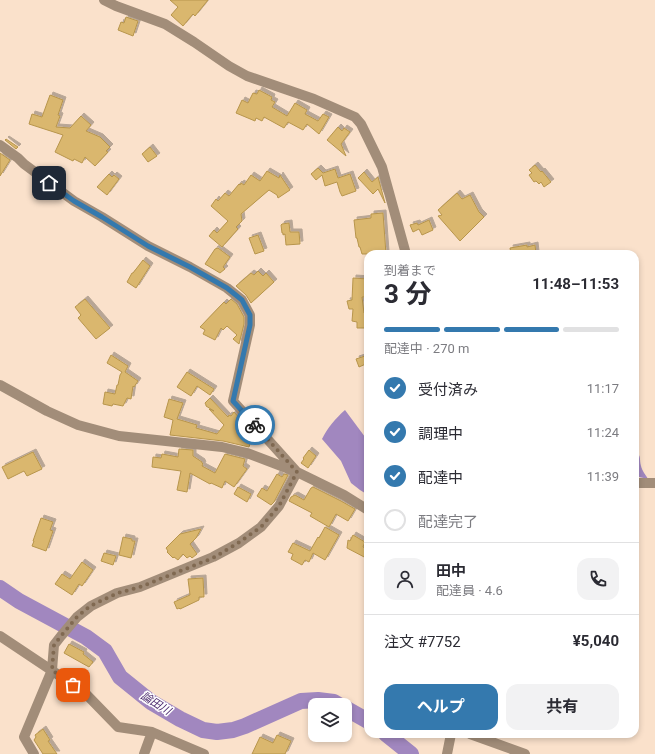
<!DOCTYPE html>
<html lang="ja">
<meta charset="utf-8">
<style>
:root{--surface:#fff;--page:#f2f2f3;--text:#2b2b33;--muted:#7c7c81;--line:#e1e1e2;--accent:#3479ae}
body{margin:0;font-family:Roboto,"Noto Sans JP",sans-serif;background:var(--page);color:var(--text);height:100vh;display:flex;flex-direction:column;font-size:15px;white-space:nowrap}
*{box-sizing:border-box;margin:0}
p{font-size:13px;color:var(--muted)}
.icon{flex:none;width:22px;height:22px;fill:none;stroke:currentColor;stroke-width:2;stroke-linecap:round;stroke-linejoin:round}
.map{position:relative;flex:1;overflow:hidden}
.sheet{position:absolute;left:364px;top:250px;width:275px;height:488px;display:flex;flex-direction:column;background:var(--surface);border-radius:12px;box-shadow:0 2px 6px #0003}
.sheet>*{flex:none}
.controls{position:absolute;left:308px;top:698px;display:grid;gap:8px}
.controls a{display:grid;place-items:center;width:44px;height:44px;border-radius:8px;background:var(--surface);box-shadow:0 2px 6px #0003;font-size:20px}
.pin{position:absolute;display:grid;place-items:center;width:34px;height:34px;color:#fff;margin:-17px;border-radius:8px;box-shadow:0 2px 6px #0006}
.courier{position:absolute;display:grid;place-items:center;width:40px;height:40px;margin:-20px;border:3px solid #3479ae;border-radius:50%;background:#fff;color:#222;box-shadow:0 1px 5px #0007}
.head em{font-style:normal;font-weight:700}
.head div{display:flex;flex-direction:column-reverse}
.head{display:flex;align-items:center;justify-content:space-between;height:68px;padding:0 20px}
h1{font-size:26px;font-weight:700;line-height:30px}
.bar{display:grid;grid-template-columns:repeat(4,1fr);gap:6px 4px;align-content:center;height:48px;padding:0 20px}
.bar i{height:5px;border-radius:3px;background:var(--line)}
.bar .selected{background:var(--accent)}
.bar p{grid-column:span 4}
.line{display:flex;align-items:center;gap:10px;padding:0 20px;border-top:1px solid var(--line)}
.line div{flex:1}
.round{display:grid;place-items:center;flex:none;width:42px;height:42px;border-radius:12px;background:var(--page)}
ol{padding:0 20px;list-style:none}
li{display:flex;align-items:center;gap:12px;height:44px}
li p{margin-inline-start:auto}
li .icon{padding:4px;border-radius:50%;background:var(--accent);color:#fff;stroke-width:4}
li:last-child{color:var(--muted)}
li i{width:22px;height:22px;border:2px solid var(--line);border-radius:50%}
.primary-button{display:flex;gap:8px;margin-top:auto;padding:8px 20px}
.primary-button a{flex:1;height:46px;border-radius:12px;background:var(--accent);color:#fff;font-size:16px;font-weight:700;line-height:46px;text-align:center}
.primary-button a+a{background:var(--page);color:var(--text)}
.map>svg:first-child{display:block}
</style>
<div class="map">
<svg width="655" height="754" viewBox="0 0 655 754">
<defs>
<filter id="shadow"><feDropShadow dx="3" dy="-3" stdDeviation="0" flood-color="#0004"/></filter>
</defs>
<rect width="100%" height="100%" fill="#fae1cb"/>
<path fill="#a187bf" d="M 345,410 L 368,441 L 368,495 L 360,490 L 351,483 L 341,461 L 322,439 C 328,427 335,419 345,410 Z
M 635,451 C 642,456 639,459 641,466 C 642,471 646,475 648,479 L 635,476 Z"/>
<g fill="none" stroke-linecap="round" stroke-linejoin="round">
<path stroke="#a187bf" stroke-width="16" d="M 0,588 L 19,601 L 86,637 L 105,651 L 120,677 L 151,702 L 180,719 L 203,730 L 217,732 L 233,730 L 245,726 L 301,701 L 318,700 L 334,702 L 339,705
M 345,708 L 368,721
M 386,734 L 411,754"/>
</g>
<path fill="#dab76e" stroke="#b7954c" filter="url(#shadow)" d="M 170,0 L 208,0 L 195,16 L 193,14 L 183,26 L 171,15 L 178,7 Z
M 126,17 L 138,21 L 133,36 L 118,30 L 121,22 L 124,23 Z
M 259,90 L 272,97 L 271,100 L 275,102 L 272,107 L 287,116 L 295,103 L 307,110 L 305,114 L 318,121 L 323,114 L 329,117 L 319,134 L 307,124 L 303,130 L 288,122 L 284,128 L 264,117 L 262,121 L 256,118 L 255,121 L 236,113 L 242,100 L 248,103 L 253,93 L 257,94 Z
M 50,95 L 63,100 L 58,115 L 60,116 L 56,127 L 70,128 L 81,116 L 91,125 L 86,131 L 100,137 L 110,147 L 106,151 L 108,152 L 95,166 L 85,157 L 82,163 L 74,159 L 73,161 L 55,152 L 63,135 L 29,124 L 32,114 L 42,117 Z
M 338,127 L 342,131 L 344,128 L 350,132 L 341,144 L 346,156 L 327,140 Z
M 6,139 L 18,147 L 16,149 L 5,140 Z
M 150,147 L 157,156 L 148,162 L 142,154 Z
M 0,153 L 10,160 L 0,176 Z
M 535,165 L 541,172 L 542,171 L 551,182 L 544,187 L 541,182 L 539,184 L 536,181 L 534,182 L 529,175 L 532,173 L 529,170 Z
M 318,168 L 323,173 L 335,169 L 338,178 L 350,174 L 356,191 L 342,196 L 340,192 L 337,182 L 325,186 L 322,175 L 316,180 L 311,174 Z
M 267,171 L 279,178 L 280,175 L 290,190 L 278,198 L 277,195 L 269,190 L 241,214 L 242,221 L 236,227 L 238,229 L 222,247 L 209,236 L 214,230 L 217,233 L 228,221 L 211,206 L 216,199 L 218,201 L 225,193 L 229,196 L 239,184 L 240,185 L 241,183 L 244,185 L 251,175 L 260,181 Z
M 364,172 L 372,182 L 378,177 L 385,203 L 378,189 L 373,194 L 358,178 Z
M 109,174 L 112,177 L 114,175 L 119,179 L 107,195 L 97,187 Z
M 457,193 L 462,199 L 470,195 L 479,212 L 484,217 L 460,241 L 438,216 L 442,215 L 438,210 Z
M 383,213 L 386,254 L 362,254 L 360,247 L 359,247 L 357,238 L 356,238 L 354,220 L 371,218 L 371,214 Z
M 429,220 L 433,230 L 422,235 L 419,229 L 413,232 L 410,225 L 417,223 L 418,225 Z
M 289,223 L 290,232 L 299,232 L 300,244 L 286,245 L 285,234 L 283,235 L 283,233 L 282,233 L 281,225 L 282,224 Z
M 258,235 L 264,251 L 255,254 L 249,238 Z
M 527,245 L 527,247 L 535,245 L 536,254 L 511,254 L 510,248 Z
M 218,248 L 230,257 L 223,267 L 225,269 L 220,273 L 205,264 L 215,249 Z
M 143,260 L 150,266 L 136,288 L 127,282 L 132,273 L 133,273 Z
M 258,271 L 263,276 L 266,273 L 274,282 L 251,303 L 246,295 L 236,286 L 251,273 L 254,275 Z
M 353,278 L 368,279 L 367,297 L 362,297 L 364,313 L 367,313 L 366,328 L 357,328 L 357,322 L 352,321 L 353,309 L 349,309 L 347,301 L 352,300 Z
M 85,299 L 110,328 L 96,339 L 78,318 L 81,315 L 75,307 Z
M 231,299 L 237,304 L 244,317 L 244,324 L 239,344 L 233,339 L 237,335 L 227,326 L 223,330 L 221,328 L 215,340 L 203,334 L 205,330 L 200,327 L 224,302 L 226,304 Z
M 111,355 L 128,366 L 125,372 L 138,381 L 134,387 L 133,386 L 131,399 L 127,398 L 123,406 L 113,404 L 112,406 L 103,404 L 105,392 L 115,394 L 117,385 L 118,385 L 120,375 L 122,372 L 107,363 Z
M 368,355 L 368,363 L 359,367 L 356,359 Z
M 187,372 L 214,389 L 210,395 L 197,386 L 191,396 L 177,387 Z
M 210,398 L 228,417 L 229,415 L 231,416 L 234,412 L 251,431 L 245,438 L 251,441 L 249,447 L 223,441 L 170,435 L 173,420 L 164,417 L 169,399 L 183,403 L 177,419 L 197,425 L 196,428 L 217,434 L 224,425 L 209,409 L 214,411 L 206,406 L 206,405 L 205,403 Z
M 179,449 L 193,450 L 193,456 L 202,462 L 202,463 L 203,464 L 202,466 L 215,473 L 225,454 L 245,459 L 243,466 L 247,469 L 234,487 L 225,481 L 222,488 L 211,483 L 210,484 L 190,473 L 187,492 L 177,490 L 181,471 L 152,467 L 153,457 L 161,458 L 162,454 L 178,457 Z
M 309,450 L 316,456 L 308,468 L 301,463 L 304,459 L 303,458 Z
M 33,452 L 42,469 L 27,476 L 24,471 L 8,479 L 2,467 Z
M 277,474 L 282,477 L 284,474 L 288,475 L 274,502 L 271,505 L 257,496 L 262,488 L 267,491 Z
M 238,487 L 251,494 L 247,502 L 234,494 Z
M 313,487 L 341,501 L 355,509 L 348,521 L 336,514 L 329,527 L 310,516 L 312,513 L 289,501 L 291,497 L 295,495 L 304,500 L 311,488 Z
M 41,518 L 53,522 L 50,530 L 53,531 L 46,551 L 32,546 L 34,541 L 33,541 Z
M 325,527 L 339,535 L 325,560 L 313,553 L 309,562 L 305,560 L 302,565 L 291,559 L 293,554 L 288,552 L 293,543 L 310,551 L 318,537 L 319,538 Z
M 201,529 L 196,538 L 190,544 L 197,554 L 192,558 L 190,556 L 187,558 L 183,554 L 178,560 L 174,557 L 173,558 L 167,552 L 168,551 L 166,548 L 180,534 Z
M 353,535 L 365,542 L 363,547 L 368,550 L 368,559 L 347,548 L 348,540 L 350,541 Z
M 123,537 L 132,539 L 132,541 L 135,541 L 131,558 L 119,555 Z
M 104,553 L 116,556 L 113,565 L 101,561 Z
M 82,562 L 93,570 L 82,586 L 79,584 L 72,595 L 55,584 L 62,574 L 70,579 Z
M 203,578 L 204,597 L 199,597 L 199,600 L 180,609 L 179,608 L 177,609 L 174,602 L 190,595 L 188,579 Z
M 69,644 L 84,652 L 83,654 L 93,662 L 89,667 L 64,653 Z
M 43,729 L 50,740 L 48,741 L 57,754 L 43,754 L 34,740 L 36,737 L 35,735 Z
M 277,735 L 291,741 L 285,754 L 252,754 L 260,737 L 273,743 Z"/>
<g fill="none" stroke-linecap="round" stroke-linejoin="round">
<path stroke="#a28d79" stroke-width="10" d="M 104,0 L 116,6 L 165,24 L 194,42 L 229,66 L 247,76 L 314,99 L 355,117 L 361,124 L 382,167 L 406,254
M 0,145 L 18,158 L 24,164 L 74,201 L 102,217 L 148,246 L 190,267 L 227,288 L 242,300 L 250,315 L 250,325 L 233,401 L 297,472
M 0,385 L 47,411 L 78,425 L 119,436 L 222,447 L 247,453 L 297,472 L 344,495 L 368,510
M 635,483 L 655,483
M 0,636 L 84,692 L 118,727 L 152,732 L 204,754
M 470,734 L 525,754
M 34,754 L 24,737 L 52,670 L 54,645 L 61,636 L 77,617 L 91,606 L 117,593 L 140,587 L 213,557 L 239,543 L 261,527 L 279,506 L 297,472
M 144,754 L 152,732
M 447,754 L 451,734"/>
</g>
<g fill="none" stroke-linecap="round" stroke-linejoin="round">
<path stroke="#806951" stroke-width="4" stroke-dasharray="0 7.2" d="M 73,685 L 52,670 L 54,645 L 61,636 L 77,617 L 90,606 L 118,593 L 140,587 L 213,558 L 238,543 L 261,527 L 279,506 L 297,472 L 255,425"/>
<path stroke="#3479ae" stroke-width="5" d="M 49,183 L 74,201 L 102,217 L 148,246 L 190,267 L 227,288 L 242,300 L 250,315 L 250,325 L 233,401 L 255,425"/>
</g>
<g text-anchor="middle" stroke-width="3" stroke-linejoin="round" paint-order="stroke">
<g font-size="11" font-style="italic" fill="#4d2b6f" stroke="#fff">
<text transform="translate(156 703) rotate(32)" y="4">論田川</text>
</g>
</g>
</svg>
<div class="controls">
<a><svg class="icon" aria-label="layers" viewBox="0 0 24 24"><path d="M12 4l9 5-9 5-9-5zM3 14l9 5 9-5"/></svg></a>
</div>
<div class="pin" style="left:73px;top:685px;background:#ea580c"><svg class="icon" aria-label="bag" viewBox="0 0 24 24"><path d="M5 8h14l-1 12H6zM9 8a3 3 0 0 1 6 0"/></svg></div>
<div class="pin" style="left:49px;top:183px;background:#1f2937"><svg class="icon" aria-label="home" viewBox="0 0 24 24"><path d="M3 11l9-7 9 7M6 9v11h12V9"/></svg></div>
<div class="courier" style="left:255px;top:425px"><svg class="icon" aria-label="bike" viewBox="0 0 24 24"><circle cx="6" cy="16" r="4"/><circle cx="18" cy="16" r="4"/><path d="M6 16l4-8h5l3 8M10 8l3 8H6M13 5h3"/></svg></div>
<section class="sheet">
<div class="head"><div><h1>3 分</h1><p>到着まで</p></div><em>11:48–11:53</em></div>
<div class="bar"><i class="selected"></i><i class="selected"></i><i class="selected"></i><i></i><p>配達中 · 270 m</p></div>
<ol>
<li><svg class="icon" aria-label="check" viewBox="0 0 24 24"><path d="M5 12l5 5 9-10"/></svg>受付済み<p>11:17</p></li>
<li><svg class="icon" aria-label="check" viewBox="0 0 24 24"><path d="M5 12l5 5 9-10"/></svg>調理中<p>11:24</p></li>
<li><svg class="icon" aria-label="check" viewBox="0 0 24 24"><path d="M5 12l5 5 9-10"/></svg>配達中<p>11:39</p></li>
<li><i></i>配達完了</li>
</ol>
<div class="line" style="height:72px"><a class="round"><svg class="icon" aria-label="person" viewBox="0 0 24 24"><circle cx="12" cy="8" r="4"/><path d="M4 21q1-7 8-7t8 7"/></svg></a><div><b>田中</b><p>配達員 · 4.6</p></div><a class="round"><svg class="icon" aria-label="phone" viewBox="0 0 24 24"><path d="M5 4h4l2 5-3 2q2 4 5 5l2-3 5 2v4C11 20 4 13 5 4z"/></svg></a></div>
<div class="line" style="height:52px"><div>注文 #7752</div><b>¥5,040</b></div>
<div class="primary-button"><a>ヘルプ</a><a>共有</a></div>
</section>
</div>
